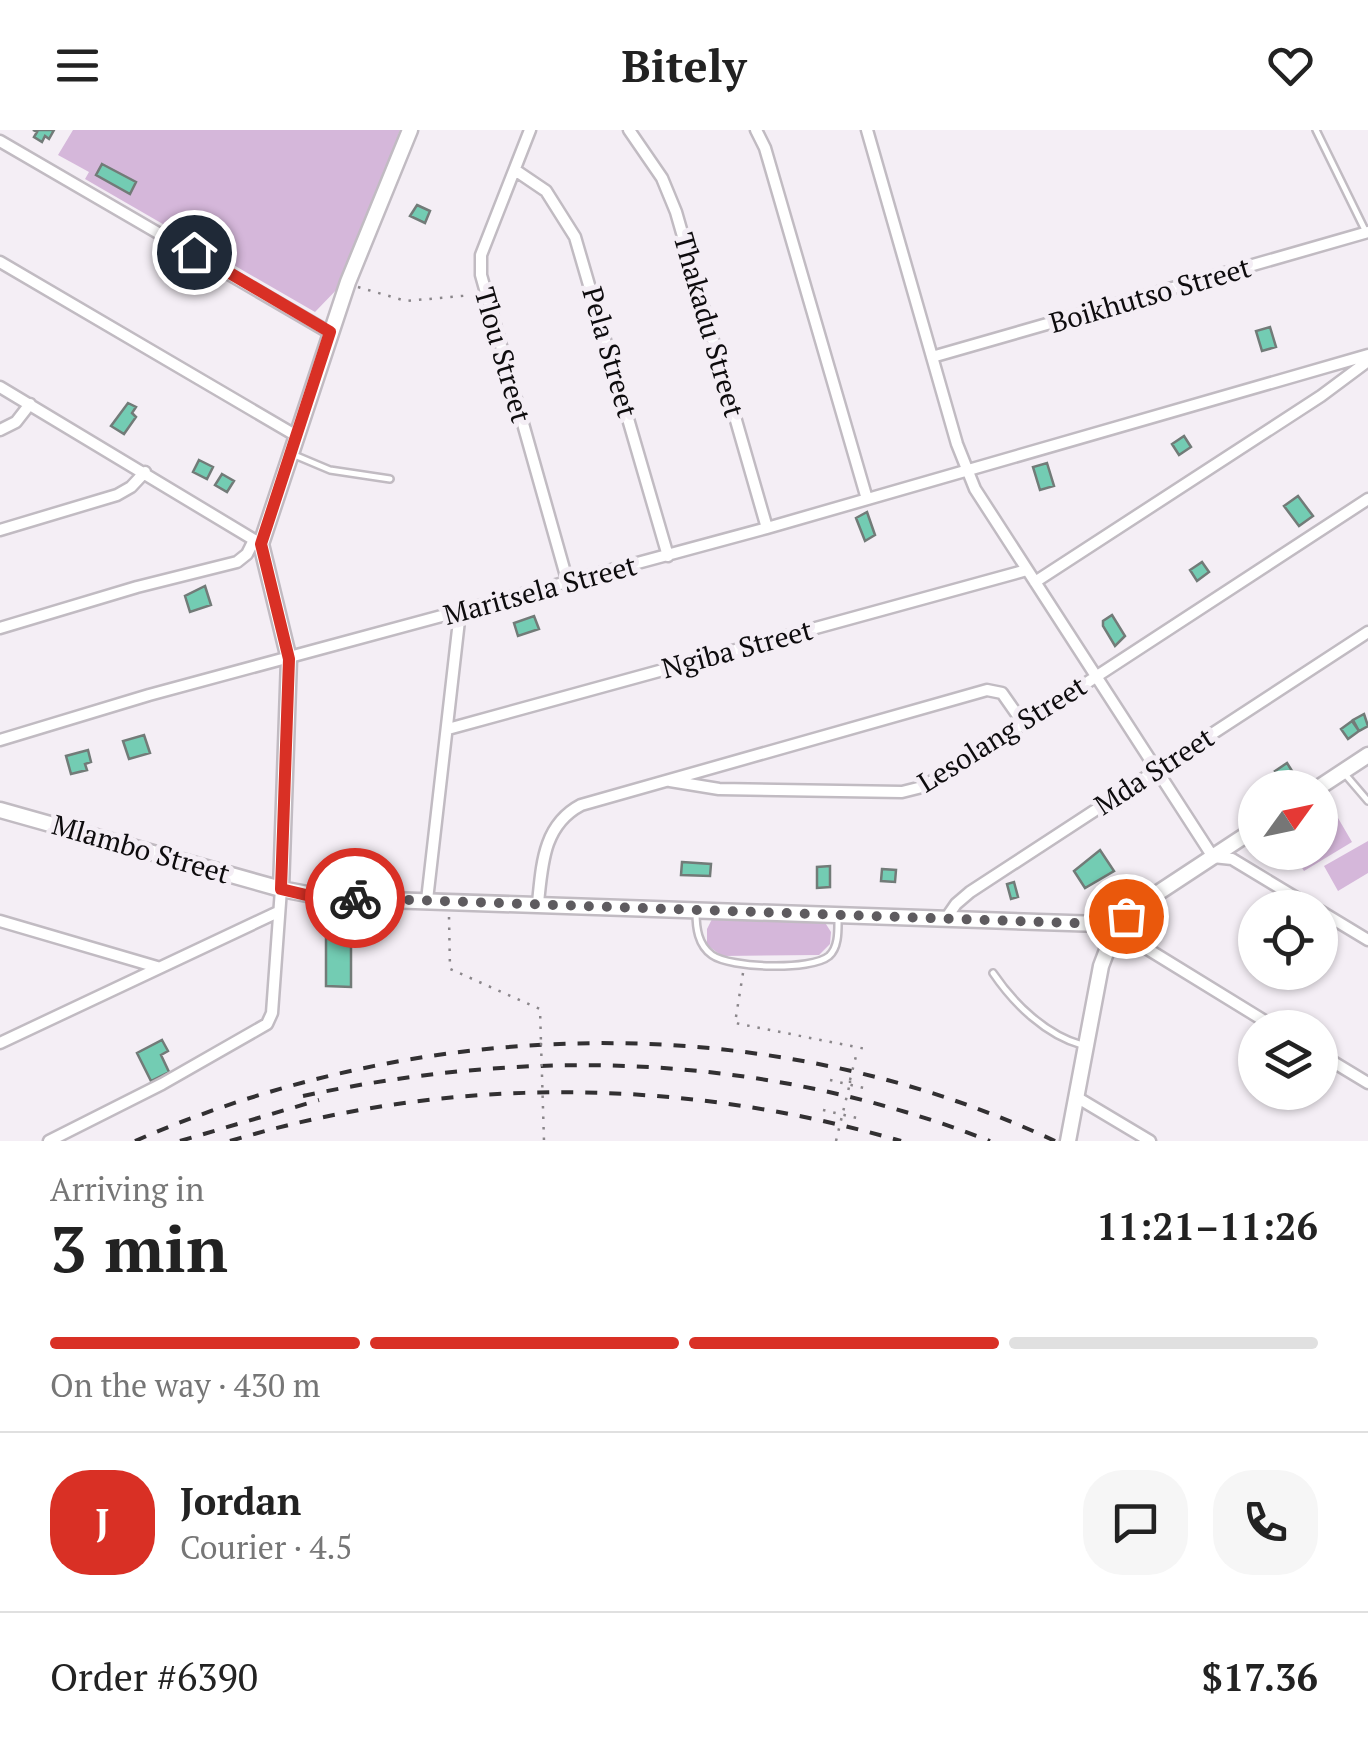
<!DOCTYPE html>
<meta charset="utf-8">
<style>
:root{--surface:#fff;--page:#f6f6f6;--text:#222;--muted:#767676;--line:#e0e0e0;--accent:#d93025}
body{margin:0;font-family:"PT Serif",serif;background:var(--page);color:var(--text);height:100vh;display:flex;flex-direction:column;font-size:38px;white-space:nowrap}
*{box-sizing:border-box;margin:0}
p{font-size:32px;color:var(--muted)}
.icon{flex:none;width:55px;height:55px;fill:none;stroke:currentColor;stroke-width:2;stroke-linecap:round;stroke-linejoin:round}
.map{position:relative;height:1011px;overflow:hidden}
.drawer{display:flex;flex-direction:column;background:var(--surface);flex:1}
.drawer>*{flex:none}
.needle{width:65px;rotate:57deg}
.fabs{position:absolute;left:1238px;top:640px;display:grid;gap:20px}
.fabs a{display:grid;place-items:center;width:100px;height:100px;border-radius:50%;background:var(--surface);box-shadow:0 2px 8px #0004;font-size:50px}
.pin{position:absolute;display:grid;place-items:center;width:85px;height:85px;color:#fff;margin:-42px;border:5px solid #fff;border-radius:50%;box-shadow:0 2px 10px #0007}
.courier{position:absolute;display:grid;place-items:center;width:100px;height:100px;margin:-50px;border:8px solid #d93025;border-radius:50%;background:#fff;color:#222;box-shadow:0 2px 12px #0007}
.headline em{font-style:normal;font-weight:600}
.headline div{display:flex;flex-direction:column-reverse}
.headline{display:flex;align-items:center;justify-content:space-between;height:170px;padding:0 50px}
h1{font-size:65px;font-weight:600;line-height:75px}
.bar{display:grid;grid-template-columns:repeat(4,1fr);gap:15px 10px;align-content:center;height:120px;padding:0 50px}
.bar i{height:12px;border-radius:8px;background:var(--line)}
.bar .current{background:var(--accent)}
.bar p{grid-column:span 4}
.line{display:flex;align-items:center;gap:25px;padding:0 50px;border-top:2px solid var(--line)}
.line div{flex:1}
.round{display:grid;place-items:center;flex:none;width:105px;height:105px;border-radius:40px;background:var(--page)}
header{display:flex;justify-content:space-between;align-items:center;height:130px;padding:0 50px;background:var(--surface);font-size:45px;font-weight:600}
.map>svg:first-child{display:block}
</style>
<header><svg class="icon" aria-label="menu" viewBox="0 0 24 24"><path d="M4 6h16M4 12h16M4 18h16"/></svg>Bitely<svg class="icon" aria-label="heart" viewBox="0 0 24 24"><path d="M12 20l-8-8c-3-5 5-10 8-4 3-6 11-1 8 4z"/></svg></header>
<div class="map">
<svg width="1368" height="1011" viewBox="0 0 1368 1011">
<rect width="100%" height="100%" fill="#f4eef5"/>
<path fill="#d5b7da" d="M 73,0 L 400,0 L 342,154 L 315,182 L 85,49 L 89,42 L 58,25 Z
M 1338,688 L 1352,712 L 1304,741 L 1293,723 L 1320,722 L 1320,698 Z
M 1368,711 L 1368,743 L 1338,761 L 1324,736 Z
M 713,787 L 824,791 L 831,802 L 830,814 L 819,825 L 722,826 L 707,815 L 707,799 Z"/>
<path fill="#73ccb3" stroke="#727b78" stroke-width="2.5" d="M 33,0 L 54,0 L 49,9 L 45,6 L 42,12 L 34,7 L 37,2 Z
M 102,34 L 136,52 L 130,64 L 96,45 Z
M 417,75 L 430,81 L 425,93 L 410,86 Z
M 1270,197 L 1276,217 L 1262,221 L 1256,201 Z
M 128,273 L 136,277 L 132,283 L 136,287 L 124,304 L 111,296 Z
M 1184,306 L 1191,317 L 1179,325 L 1172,314 Z
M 199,330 L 213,337 L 207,349 L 193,342 Z
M 1047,333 L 1054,356 L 1040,360 L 1033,337 Z
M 222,344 L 234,351 L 227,362 L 215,355 Z
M 1298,366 L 1313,386 L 1299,396 L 1284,376 Z
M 867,382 L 875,405 L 865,411 L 856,388 Z
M 1202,432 L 1209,442 L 1197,451 L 1190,440 Z
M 205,456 L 211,475 L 190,482 L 185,466 Z
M 1112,485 L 1125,506 L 1115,516 L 1103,496 L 1103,491 Z
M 534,486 L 539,499 L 518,506 L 514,493 Z
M 1364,584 L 1368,596 L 1359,601 L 1353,590 Z
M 1352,591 L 1359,601 L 1348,609 L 1341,599 Z
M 144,605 L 150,623 L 129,629 L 123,611 Z
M 88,620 L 91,632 L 85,634 L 87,640 L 71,644 L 66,626 Z
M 1287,633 L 1294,644 L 1282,651 L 1275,641 Z
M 1100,720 L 1114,741 L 1085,758 L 1074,741 Z
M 682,732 L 711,734 L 710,746 L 681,745 Z
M 830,736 L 830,757 L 817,758 L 817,737 Z
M 882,739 L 896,740 L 895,752 L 881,751 Z
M 1014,752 L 1018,767 L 1011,769 L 1007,754 Z
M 326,799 L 351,799 L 351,857 L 326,856 Z
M 162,910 L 168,921 L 161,925 L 169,942 L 151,951 L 137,923 Z"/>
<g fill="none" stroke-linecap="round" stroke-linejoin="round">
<g stroke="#c1bbc2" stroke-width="10">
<path id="lane" d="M 1316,0 L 1365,100
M 292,324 L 330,340 L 390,349
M 1344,643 L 1368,671
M 696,782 C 696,798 698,815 712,825 C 730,838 811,841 829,826 C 839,817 838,800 838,788
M 993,843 C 1014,874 1046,905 1082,915"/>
</g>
<g stroke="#c1bbc2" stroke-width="15">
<path id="street" d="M 530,0 L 481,125 L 481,145 L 568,453
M 629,0 L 662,48 L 676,82 L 767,398
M 756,0 L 765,18 L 867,369
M 867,0 L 957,314 L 975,359 L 1213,727 L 1232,729 L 1313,778
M 0,11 L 330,203
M 515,40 L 546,61 L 575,107 L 668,426
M 0,132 L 295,305
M 932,227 L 1368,102
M 0,257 L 261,414
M 0,300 L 16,292 L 30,274
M 0,400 L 117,365 L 131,357 L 145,342
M 1035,452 L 1321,266 L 1368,231
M 0,498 L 137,457 L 237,432 L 247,424 L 254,410
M 448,599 L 1027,440
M 0,610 L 149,565 L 767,398 L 1368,225
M 670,651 L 719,659 L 902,662 L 922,657 L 973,627 L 1368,369
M 427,770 L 460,482
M 538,773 C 542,735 543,695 581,675 L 987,560 L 1002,563 L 1023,593
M 1320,781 L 1368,810
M 947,787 L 956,774 L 970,762 L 1368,502
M 0,791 L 157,837
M 1115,799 L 1276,898
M 0,913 L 278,782
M 1320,924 L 1368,953
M 1078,968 L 1150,1011
M 49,1011 L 162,954 L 267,894 L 272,883 L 281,759"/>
</g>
<g stroke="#c1bbc2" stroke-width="19">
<path id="secondary" d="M 1318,658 L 1368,625
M 0,680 L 281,759 L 328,768 L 1100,794 L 1115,799
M 281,759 L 289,529 L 261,414 L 348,152 L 410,0
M 1068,1011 L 1101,836 L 1115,799 L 1138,776 L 1255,699"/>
</g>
<path stroke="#8a868a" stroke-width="2.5" stroke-dasharray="2.5 8" stroke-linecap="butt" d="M 358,157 L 406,171 L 473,165
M 449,787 L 450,839 L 540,879 L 541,913
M 743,843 L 735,893 L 866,919
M 830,950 L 868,959
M 850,953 L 850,950
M 823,980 L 861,989"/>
<use href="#lane" stroke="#fff" stroke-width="5"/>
<use href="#street" stroke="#fff" stroke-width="10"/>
<use href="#secondary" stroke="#fff" stroke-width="14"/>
<path stroke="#323032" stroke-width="4" stroke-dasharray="12 12" stroke-linecap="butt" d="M 303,966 C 536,916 766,924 990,1011
M 135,1011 C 424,885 766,876 1055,1011
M 180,1011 L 319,970
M 230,1011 C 449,945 681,947 901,1011"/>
<path stroke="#8a868a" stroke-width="2.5" stroke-dasharray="2.5 8" stroke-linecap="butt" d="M 541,913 L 544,1011
M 850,950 L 856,926
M 836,1011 L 850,953"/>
</g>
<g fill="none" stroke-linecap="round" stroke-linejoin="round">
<path stroke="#5e5b5f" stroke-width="10" stroke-dasharray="0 18" d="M 355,768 L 1100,794 L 1115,799 L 1126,786"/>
<path stroke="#d93025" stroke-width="12" d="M 194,122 L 330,202 L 261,414 L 289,529 L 281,759 L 306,765 L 355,768"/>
</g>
<g text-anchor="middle" stroke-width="10" stroke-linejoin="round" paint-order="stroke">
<g font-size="28" fill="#0e0c0e" stroke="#f4eef5">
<text transform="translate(1150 165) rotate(-16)" y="10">Boikhutso Street</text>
<text transform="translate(709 195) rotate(74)" y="10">Thakadu Street</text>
<text transform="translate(610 222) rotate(74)" y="10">Pela Street</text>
<text transform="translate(503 225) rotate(74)" y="10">Tlou Street</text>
<text transform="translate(540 460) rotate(-15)" y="10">Maritsela Street</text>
<text transform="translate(737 519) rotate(-15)" y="10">Ngiba Street</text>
<text transform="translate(1002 604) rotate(-32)" y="10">Lesolang Street</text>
<text transform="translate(1154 641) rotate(-33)" y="10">Mda Street</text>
<text transform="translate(141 719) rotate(16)" y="10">Mlambo Street</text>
</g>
</g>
</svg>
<div class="fabs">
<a><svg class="needle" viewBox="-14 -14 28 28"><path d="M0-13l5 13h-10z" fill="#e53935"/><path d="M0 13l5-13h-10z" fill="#767676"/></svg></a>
<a><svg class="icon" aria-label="locate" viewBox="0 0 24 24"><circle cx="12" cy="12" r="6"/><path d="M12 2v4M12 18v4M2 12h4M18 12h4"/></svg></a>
<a><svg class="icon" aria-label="layers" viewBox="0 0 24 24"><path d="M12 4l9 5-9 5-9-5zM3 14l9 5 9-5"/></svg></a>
</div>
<div class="pin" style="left:1126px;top:786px;background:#ea580c"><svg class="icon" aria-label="bag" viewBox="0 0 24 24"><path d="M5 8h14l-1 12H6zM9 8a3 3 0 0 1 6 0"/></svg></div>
<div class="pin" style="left:194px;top:122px;background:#1f2937"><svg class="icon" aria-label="home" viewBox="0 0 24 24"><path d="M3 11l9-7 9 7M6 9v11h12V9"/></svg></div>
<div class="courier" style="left:355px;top:768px"><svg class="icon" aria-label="bike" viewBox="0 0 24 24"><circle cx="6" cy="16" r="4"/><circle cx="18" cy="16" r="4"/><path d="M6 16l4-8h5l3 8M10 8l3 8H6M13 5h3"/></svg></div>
</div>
<section class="drawer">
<div class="headline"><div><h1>3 min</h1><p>Arriving in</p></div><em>11:21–11:26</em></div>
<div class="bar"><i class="current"></i><i class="current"></i><i class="current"></i><i></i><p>On the way · 430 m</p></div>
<div class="line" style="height:180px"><b class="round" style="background:var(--accent);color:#fff">J</b><div><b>Jordan</b><p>Courier · 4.5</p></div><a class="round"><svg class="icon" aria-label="chat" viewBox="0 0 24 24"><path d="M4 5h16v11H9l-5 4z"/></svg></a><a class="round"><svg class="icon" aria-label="phone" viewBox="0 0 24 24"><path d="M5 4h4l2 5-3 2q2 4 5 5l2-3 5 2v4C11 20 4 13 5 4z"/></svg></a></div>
<div class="line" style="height:130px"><div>Order #6390</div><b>$17.36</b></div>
</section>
